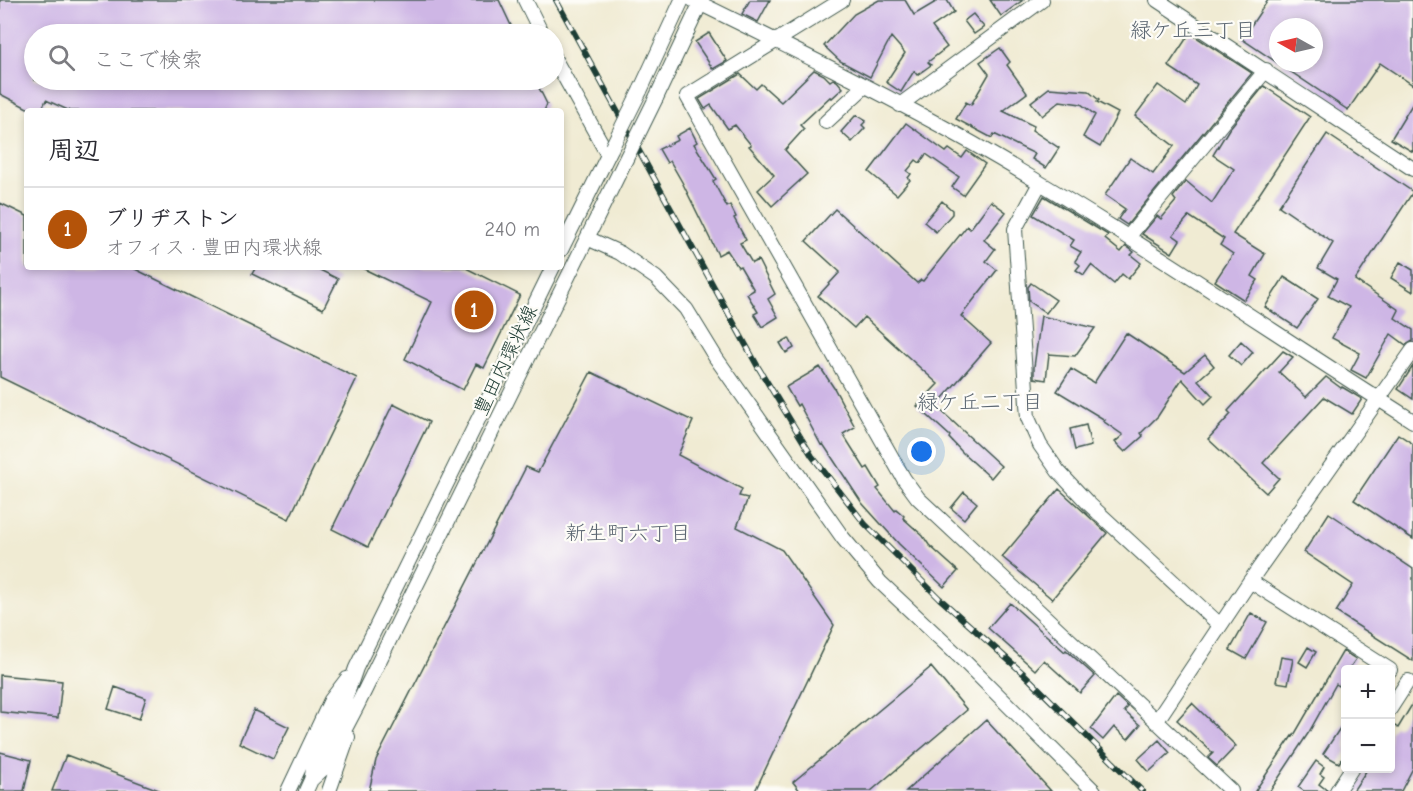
<!DOCTYPE html>
<html lang="ja">
<head>
<meta charset="utf-8">
<style>
  body { margin:0; font-family:"Comic Neue","Klee One",sans-serif; background:#f7f7f7; color:#2b2b33 }
  .controls { position:absolute; right:18px; bottom:18px; display:grid; overflow:hidden; border-radius:6px; box-shadow:0 3px 9px #0003 }
  .controls button { width:54px; height:54px; display:grid; place-items:center; padding:0; border:0; border-bottom:2px solid #e1e1e2; background:#fff; color:#2b2b33; font:30px sans-serif }
  .compass { position:absolute; left:1269px; top:18px; width:54px; height:54px; border-radius:50%; background:#fff; box-shadow:0 3px 9px #0003; rotate:278deg }
  .you { position:absolute; left:922px; top:452px; width:21px; height:21px; margin:-15px; border:4px solid #fff; border-radius:50%; background:#1a73e8; box-shadow:0 0 0 9px #1a73e833 }
  .badge { display:grid; place-items:center; width:39px; height:39px; border-radius:50%; background:#b45309; color:#fff; font-size:20px; font-weight:700 }
  .pin { position:absolute; translate:-50% -50%; border:3px solid #fff; box-shadow:0 2px 6px #0006 }
  .list { margin:0; padding:0; list-style:none }
  h2 { display:flex; justify-content:space-between; align-items:center; height:78px; margin:0; padding:0 24px; font-size:26px }
  h2 small { font-size:20px; font-weight:400; color:#7c7c81 }
  .list li { display:grid; grid-template-columns:39px 1fr auto; gap:18px; align-items:center; box-sizing:border-box; height:84px; padding:0 24px; border-top:2px solid #e1e1e2 }
  .list b { display:block; font-size:22px; white-space:nowrap }
  .list p { margin:0; font-size:20px; white-space:nowrap; color:#7c7c81 }
  .list em { font-size:20px; font-style:normal; color:#7c7c81 }
  .icon { flex:none; width:33px; height:33px; fill:none; stroke:currentColor; stroke-width:2; stroke-linecap:round; stroke-linejoin:round }
  .map { position:relative; flex:none; width:1413px; height:791px; overflow:hidden }
  .search { position:absolute; background:#fff; box-shadow:0 3px 9px #0003; left:24px; top:24px; width:540px; height:66px; display:flex; align-items:center; gap:15px; box-sizing:border-box; padding:0 21px; border-radius:33px; color:#7c7c81; font-size:22px }
  .panel { position:absolute; background:#fff; box-shadow:0 3px 9px #0003; left:24px; top:108px; width:540px; height:162px; border-radius:6px }
  .map>svg:first-child { display:block }
</style>
</head>
<body>
<div class="map">
<svg width="1413" height="791" viewBox="0 0 1413 791">
  <rect width="100%" height="100%" fill="#fdfcf7"/>
  <filter id="ink" filterUnits="userSpaceOnUse"><feTurbulence type="fractalNoise" baseFrequency=".0167" numOctaves="2"/><feDisplacementMap in="SourceGraphic" scale="12" xChannelSelector="R" yChannelSelector="G"/><feConvolveMatrix kernelMatrix="1 2 1 2 8 2 1 2 1" color-interpolation-filters="sRGB"/></filter>
  <filter id="wash" filterUnits="userSpaceOnUse"><feTurbulence type="fractalNoise" baseFrequency=".008" numOctaves="4" result="noise"/><feDisplacementMap in="SourceGraphic" scale="24" xChannelSelector="R" yChannelSelector="G"/><feGaussianBlur stdDeviation="1.35" result="paint"/><feColorMatrix in="noise" values="0 0 0 0 0 0 0 0 0 0 0 0 0 0 0 0 0 1.4 0 .05"/><feComposite in="paint" operator="in"/></filter>
  <g filter="url(#wash)">
    <rect width="100%" height="100%" fill="#f0ebd3"/>
    <g id="blocks">
      <path fill="#ceb6e5" fill-rule="evenodd" d="M0,0H499L515,34H34V80H535L547,104L544,111H70L46,100L41,111H33L0,94Z
        M750,0H770L758,22L742,14Z
        M879,0H905L914,15L939,0H947L954,12L932,27L947,47L928,62L931,65L917,75L914,71L901,92L886,82L905,53L891,37L870,77L840,61L824,46L854,14Z
        M990,0H1023L1001,16Z
        M1268,0H1413V85L1380,63L1348,110L1242,39ZM1278,27H1314V63H1278Z
        M973,14L984,27L974,34L964,21Z
        M709,33L727,61L713,69L695,42Z
        M1190,33L1252,73L1127,225L1118,219L1125,209L1105,195L1130,158L1153,174L1174,146L1135,116L1158,85L1186,105L1197,85L1168,66Z
        M1000,48L1010,62L1007,65L1027,93L1003,111L1034,126L1032,130L1059,148L1046,168L1032,159L1035,154L994,134L992,138L956,119L966,102L971,105L989,74L980,62Z
        M814,70L824,75L830,81L833,79L837,81L843,88L832,98L830,97L800,125L804,129L785,150L807,174L772,206L758,190L774,175L749,146L751,145L735,125L728,129L711,105L705,109L699,99L740,74L756,89L761,84L781,102Z
        M1264,86L1310,117L1233,234L1265,254L1252,276L1258,280L1244,300L1215,281L1233,254L1220,245L1224,239L1189,216L1173,235L1180,240L1172,253L1142,234L1157,216L1161,219L1176,201L1173,197L1186,181L1212,203L1234,169L1213,155L1229,129Z
        M1049,88L1088,91L1099,100L1097,102L1118,113L1100,147L1083,137L1095,115L1081,104L1060,101L1042,116L1031,102Z
        M1413,103V152L1391,139Z
        M856,115L866,121L862,125L865,128L852,142L841,132Z
        M906,123L946,152L949,149L962,158L967,151L985,164L963,195L952,187L959,177L926,154L920,163L916,160L907,171L911,174L908,178L910,180L897,195L869,172Z
        M690,128L697,142L694,144L716,179L713,181L727,207L730,205L736,217L734,218L746,240L740,243L752,263L758,260L775,294L768,299L778,317L762,327L754,314L758,312L747,294L754,290L740,266L738,267L727,250L718,255L682,182L670,161L667,163L659,149L678,140L676,136Z
        M1327,134L1413,192L1355,280L1399,310L1395,318L1413,330V341L1406,345L1391,334L1366,378L1351,370L1360,353L1332,338L1349,307L1328,296L1337,279L1318,268L1333,243L1279,206Z
        M1044,196L1108,235L1105,239L1121,252L1126,246L1134,252L1131,255L1141,263L1128,279L1122,274L1114,284L1091,265L1084,275L1076,270L1080,265L1075,261L1081,252L1070,246L1074,240L1033,215Z
        M942,201L952,210V214L936,232L924,222Z
        M991,201L1006,212L984,240L995,249L986,261L997,270L961,316L991,343L936,406L1001,466L991,478L963,453L949,438L950,436L917,406L938,384L864,317L854,328L818,296L840,272L806,241L835,209L917,283L921,280L923,281L967,226L970,229Z
        M0,203L27,216V267H131L357,378L289,519L0,377Z
        M1400,262L1413,270V292L1391,278Z
        M256,267H314L338,279L323,309L252,274Z
        M360,267H464L520,295L484,368L476,364L463,390L405,359L432,302Z
        M1284,277L1318,299L1297,328L1265,307Z
        M1031,283L1056,300L1046,313L1029,301L1028,287Z
        M1041,316L1095,328L1075,356L1049,354L1046,380L1034,378V367Z
        M1126,333L1185,372L1205,355L1214,366L1198,380L1213,396L1205,404L1182,379L1158,416L1141,433L1143,436L1125,452L1115,442L1123,435L1103,421L1105,420L1057,391L1071,369L1094,383Z
        M789,338L794,348L786,353L780,343Z
        M1241,341L1253,352L1241,366L1229,355Z
        M1283,351L1293,357L1279,372L1306,397L1326,377L1341,388L1342,387L1362,399L1352,414L1324,397L1263,463L1279,478L1266,493L1208,439L1231,414L1228,411Z
        M1413,366V399L1398,389Z
        M820,367L834,388L855,427L843,434L865,469L868,467L880,487L877,489L895,511L896,509L904,516L903,518L923,536L929,545L958,571L944,587L899,544L862,503L823,444L821,445L799,404L797,406L786,387Z
        M591,372L693,421L678,455L742,489L739,496L748,498L737,527L782,550L834,625L755,791H369L376,760L526,467L538,472Z
        M393,404L429,422L368,547L332,529Z
        M1086,425L1091,446L1075,450L1070,429Z
        M1398,434L1413,444V539L1354,500Z
        M1059,489L1107,533L1052,599L1002,557Z
        M964,492L977,503L964,519L951,508Z
        M1329,513L1413,569V661L1336,612L1353,585L1304,552Z
        M1010,603L1065,652L1066,650L1095,676L1080,693L1044,660L1035,670L988,628Z
        M1251,613L1267,622L1246,659L1230,650Z
        M1308,647L1316,652L1307,667L1299,662Z
        M1343,651L1356,659L1349,669H1346V675L1339,686L1336,684L1309,732L1270,791H1255L1292,736L1293,737Z
        M1281,657L1293,659L1288,684L1276,682Z
        M931,667L967,710L871,791H800L793,782Z
        M0,675L62,681L58,718L0,712Z
        M115,687L146,698L139,719L108,709Z
        M1116,696L1128,707L1124,711L1140,725L1128,739L1114,727L1103,740L1091,729Z
        M1192,703L1236,746L1217,766L1208,758L1213,753L1177,720Z
        M1413,703V768L1401,791H1353L1368,768H1390V733L1395,726L1398,728Z
        M254,710L289,727L273,759L239,743Z
        M1346,719V752L1339,763L1323,754Z
        M986,720L1051,791H906Z
        M1159,740L1170,753L1149,772L1138,759Z
        M0,752L31,760L24,791H0Z
        M66,755L159,790V791H52Z
        M1316,761L1324,767L1320,774L1324,777L1319,784L1328,791H1304L1298,787Z"/>
    </g>
  </g>
  <g filter="url(#ink)">
    <use href="#blocks" fill-opacity="0" stroke="#3e574c" stroke-width="1.5"/>
    <g fill="none" stroke-linecap="round" stroke-linejoin="round">
      <defs>
        <path id="minor" d="M525,0L542,34
          M693,0C787,46 881,92 972,143C1123,229 1266,328 1413,421
          M842,0L687,96L904,479L918,498L1231,791
          M1157,0L1413,169
          M554,58L608,155
          M640,91L682,0
          M656,98L702,0
          M900,105L1042,0
          M826,122L865,86
          M1040,183L1015,229L1028,418L1040,445L1058,471L1088,503L1220,625
          M1129,236L1266,70
          M587,238L620,253L656,278L686,309L716,358L843,538L880,582L965,662L1094,791
          M561,250L612,147
          M1250,581L1390,670
          M1390,709L1408,681
          M1156,722L1250,581L1413,350
          M311,780L325,767L358,704L624,163
          M288,791L331,700L347,679
          M306,791L311,780L315,761L343,705L356,668L553,267
          M329,791L348,737
          M1337,791L1352,768"/>
      </defs>
      <use href="#minor" stroke="#3e574c" stroke-width="16"/>
      <use href="#minor" stroke="#fff" stroke-width="14"/>
      <defs>
        <path id="rail" d="M556,0L758,367L812,456L865,524L939,598L1024,674L1142,791"/>
      </defs>
      <use href="#rail" stroke="#1f3d34" stroke-width="6"/>
      <use href="#rail" stroke="#fdfcf7" stroke-width="4" stroke-dasharray="11" stroke-linecap="butt"/>
      <defs>
        <path id="minor-bridge" d="M612,147L640,91
          M624,163L656,98"/>
      </defs>
      <use href="#minor-bridge" stroke="#3e574c" stroke-width="16" stroke-linecap="butt"/>
      <use href="#minor-bridge" stroke="#fff" stroke-width="14"/>
    </g>
  </g>
  <g text-anchor="middle" stroke-width="4.5" stroke-linejoin="round" paint-order="stroke">
    <g font-size="20" fill="#1f3d34" stroke="#fdfcf7">
      <text transform="translate(505 360) rotate(-64)" y="7">豊田内環状線</text>
    </g>
    <g font-size="21" fill="#5c6772" stroke="#fdfcf7">
      <text x="1193" y="37">緑ケ丘三丁目</text>
      <text x="980" y="409">緑ケ丘二丁目</text>
      <text x="628" y="540">新生町六丁目</text>
    </g>
  </g>
</svg>
<div class="controls">
<button>+</button>
<button>−</button>
</div>
<svg class="compass" viewBox="-18 -18 36 36"><path d="M0-13l5 13h-10z" fill="#e53935"/><path d="M0 13l5-13h-10z" fill="#7c7c81"/></svg>
<div class="you"></div>
<div class="pin badge" style="left:474px;top:310px">1</div>
<div class="search"><svg class="icon" aria-label="search" viewBox="0 0 24 24"><circle cx="10" cy="10" r="6"/><path d="M15 15l6 6"/></svg>ここで検索</div>
<section class="panel">
<h2>周辺<small></small></h2>
<ul class="list">
<li><span class="badge">1</span><div><b>ブリヂストン</b><p>オフィス · 豊田内環状線</p></div><em>240 m</em></li>
</ul>
</section>
</div>
</body>
</html>
